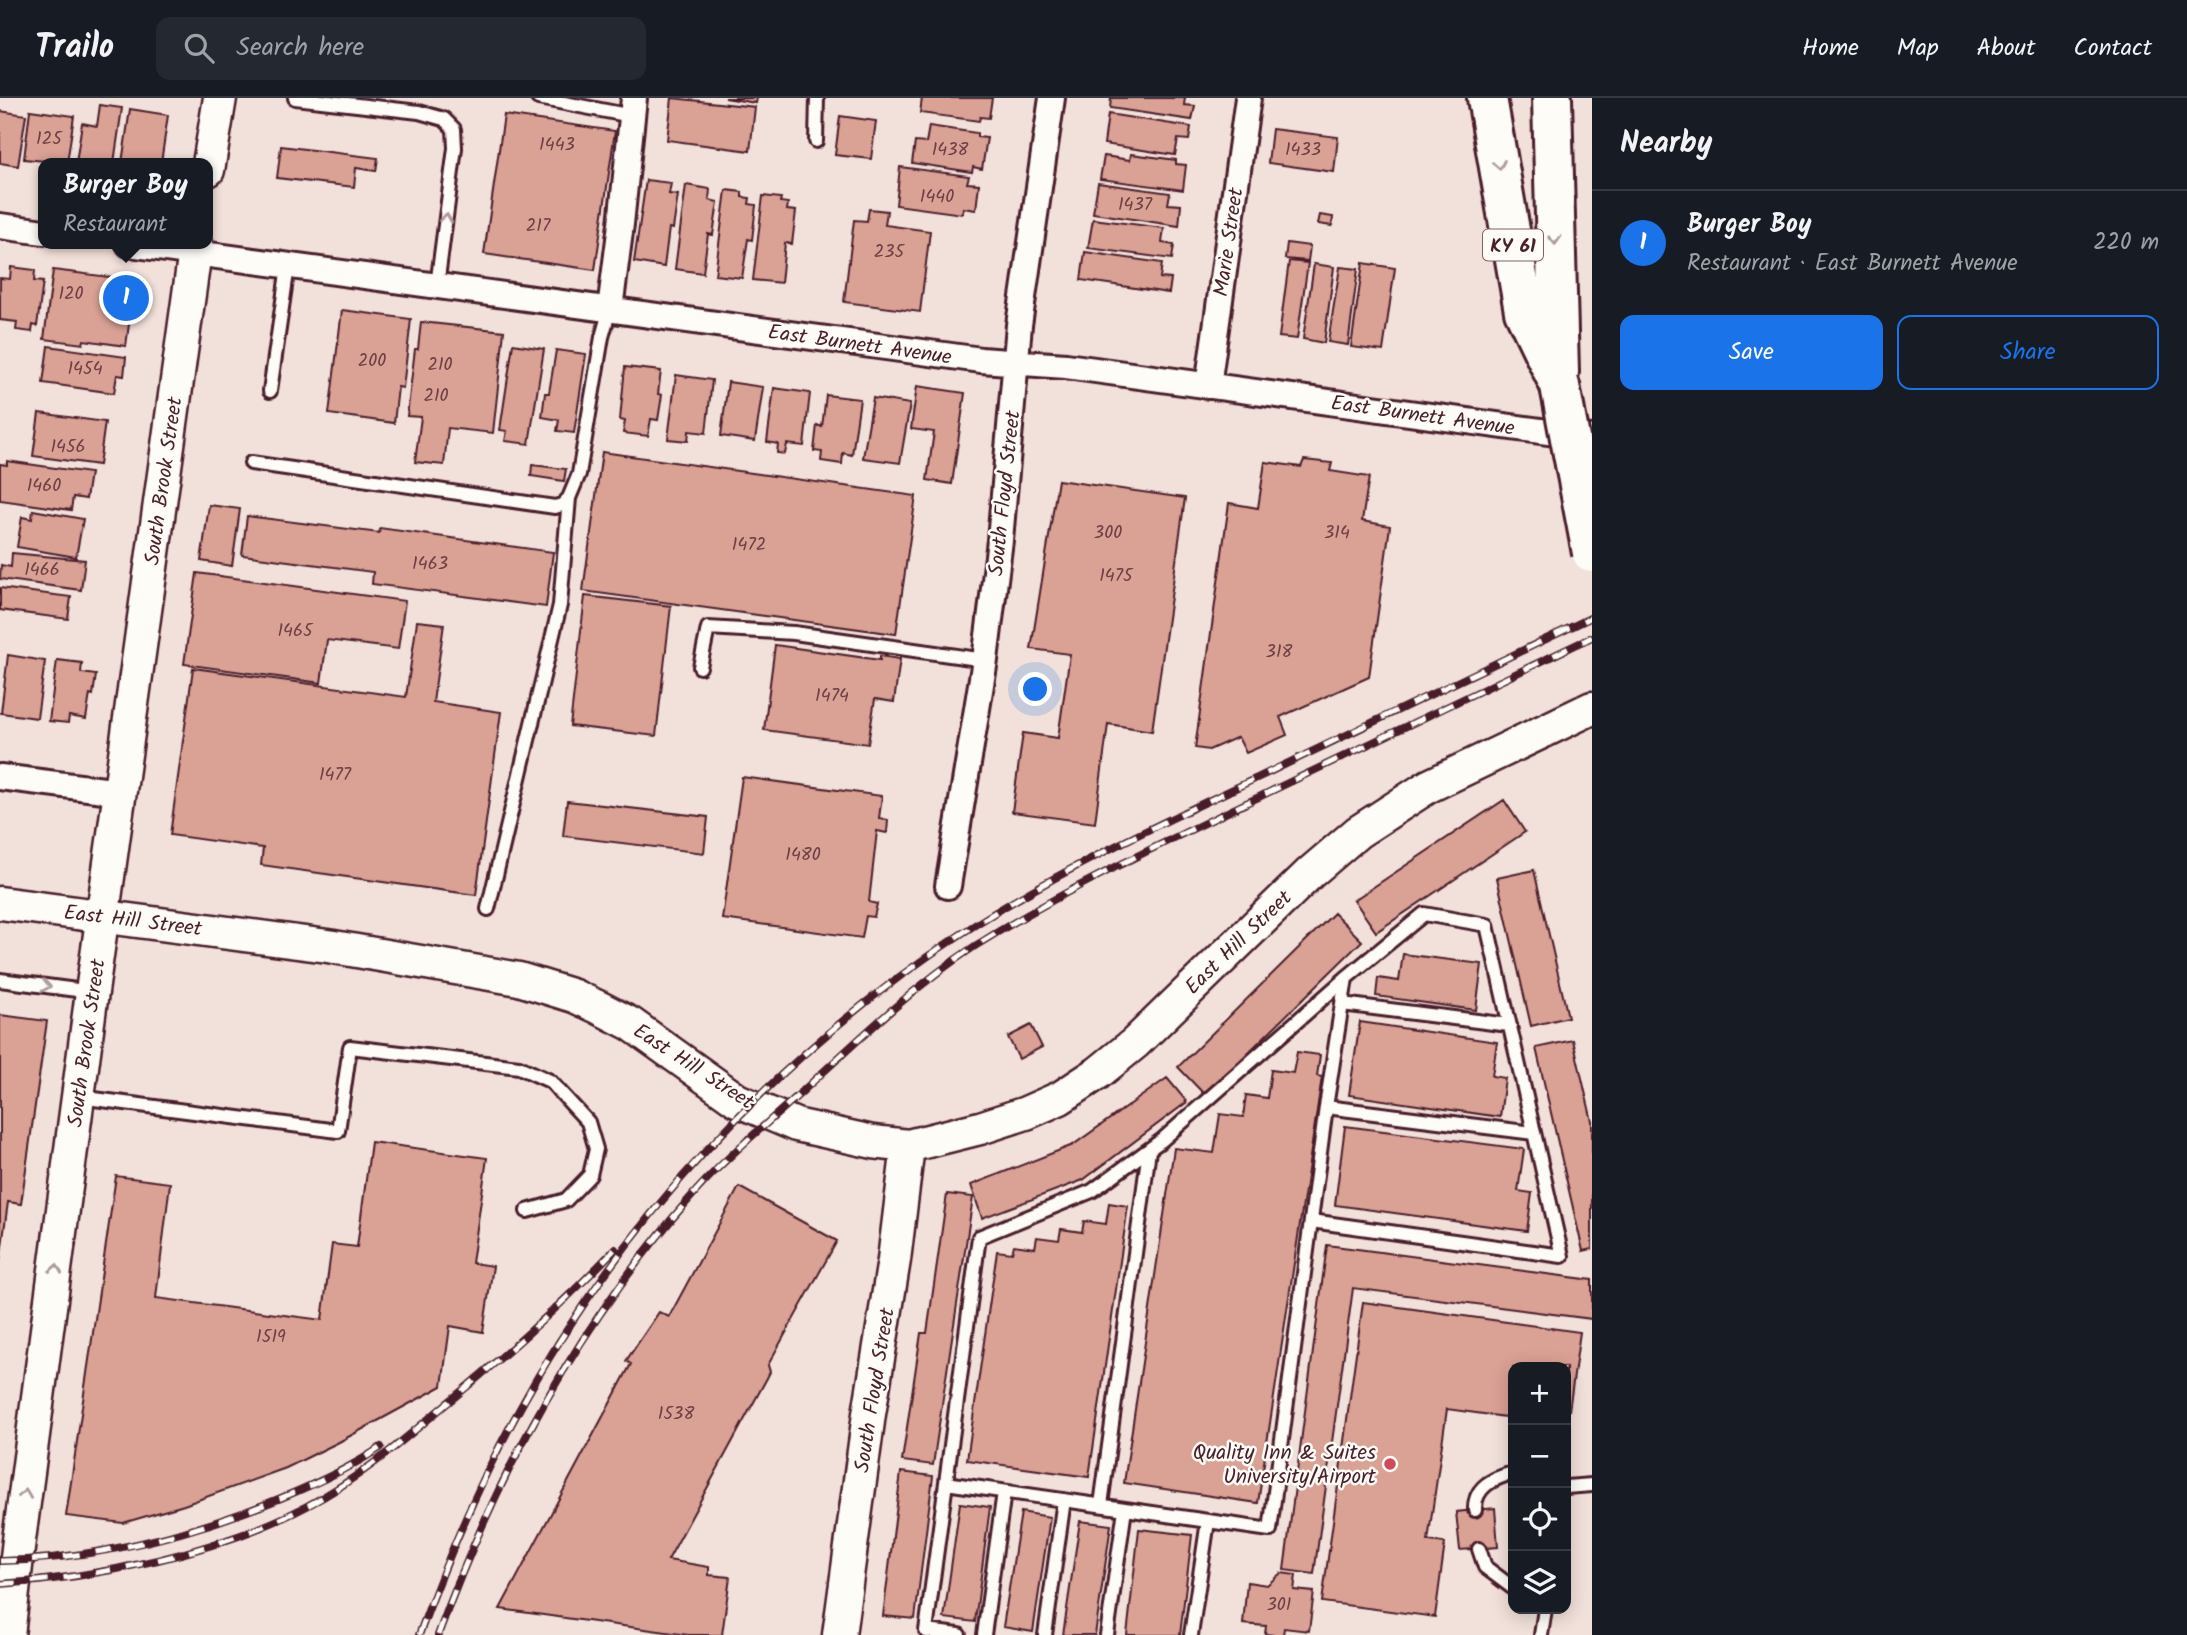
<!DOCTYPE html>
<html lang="en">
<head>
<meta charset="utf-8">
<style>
  body { margin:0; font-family:Kalam,sans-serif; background:#242831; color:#f1f3f6 }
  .controls { position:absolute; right:21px; bottom:21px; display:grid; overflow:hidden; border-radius:14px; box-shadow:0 4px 18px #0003 }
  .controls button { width:63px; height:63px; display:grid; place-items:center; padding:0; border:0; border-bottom:2px solid #363941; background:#171b24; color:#f1f3f6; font:35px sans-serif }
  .you { position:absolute; left:1036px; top:592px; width:24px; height:24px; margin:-18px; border:5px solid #fff; border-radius:50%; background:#1a73e8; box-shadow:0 0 0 10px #1a73e833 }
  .badge { display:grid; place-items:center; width:46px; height:46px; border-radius:50%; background:#1a73e8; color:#fff; font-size:23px; font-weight:700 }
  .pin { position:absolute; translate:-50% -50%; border:4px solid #fff; box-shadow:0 2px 7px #0006 }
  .popup { position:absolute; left:38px; top:60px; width:175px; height:91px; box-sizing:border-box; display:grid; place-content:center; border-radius:14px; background:#171b24; filter:drop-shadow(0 2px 5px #0005); font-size:23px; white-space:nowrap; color:#9ea1a6 }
  .popup b { font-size:26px; color:#f1f3f6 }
  .popup::after { content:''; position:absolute; left:50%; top:100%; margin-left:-14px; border:14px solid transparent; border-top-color:#171b24 }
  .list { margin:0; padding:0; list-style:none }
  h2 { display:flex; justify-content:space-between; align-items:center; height:91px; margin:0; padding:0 28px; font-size:30px }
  h2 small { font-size:23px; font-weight:400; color:#9ea1a6 }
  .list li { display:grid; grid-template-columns:46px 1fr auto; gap:21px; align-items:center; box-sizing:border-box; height:105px; padding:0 28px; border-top:2px solid #363941 }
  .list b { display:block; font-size:26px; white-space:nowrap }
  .list p { margin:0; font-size:23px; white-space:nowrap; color:#9ea1a6 }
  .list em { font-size:23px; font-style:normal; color:#9ea1a6 }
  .actions { display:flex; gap:14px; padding:21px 28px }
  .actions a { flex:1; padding:16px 0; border:2px solid #1a73e8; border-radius:14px; text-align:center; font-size:24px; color:#1a73e8 }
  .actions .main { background:#1a73e8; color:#fff }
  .icon { flex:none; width:38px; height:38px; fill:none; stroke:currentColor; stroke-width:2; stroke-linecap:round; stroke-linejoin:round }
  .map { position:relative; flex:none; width:1592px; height:1537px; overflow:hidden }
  header { display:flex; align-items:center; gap:42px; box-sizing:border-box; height:98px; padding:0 35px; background:#171b24; border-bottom:2px solid #363941 }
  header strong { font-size:33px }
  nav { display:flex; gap:38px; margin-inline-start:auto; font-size:24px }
  .search { width:490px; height:63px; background:#242831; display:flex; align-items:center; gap:18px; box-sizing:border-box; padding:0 24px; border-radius:14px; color:#9ea1a6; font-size:26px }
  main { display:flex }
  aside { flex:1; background:#171b24 }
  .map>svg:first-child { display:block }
</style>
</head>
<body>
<header>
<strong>Trailo</strong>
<div class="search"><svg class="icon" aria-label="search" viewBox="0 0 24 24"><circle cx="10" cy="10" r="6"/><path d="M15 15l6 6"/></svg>Search here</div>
<nav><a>Home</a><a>Map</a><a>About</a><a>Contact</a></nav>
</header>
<main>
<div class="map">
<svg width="1592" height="1537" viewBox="0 0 1592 1537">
  <rect width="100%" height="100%" fill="#f2e1da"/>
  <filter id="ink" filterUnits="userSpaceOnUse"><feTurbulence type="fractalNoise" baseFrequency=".0143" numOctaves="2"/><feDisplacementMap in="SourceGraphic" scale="14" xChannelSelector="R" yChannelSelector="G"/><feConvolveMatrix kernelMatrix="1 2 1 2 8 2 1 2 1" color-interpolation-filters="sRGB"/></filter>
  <g filter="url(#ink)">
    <path fill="#daa195" stroke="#4a1f2b" stroke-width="2" d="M672,0L755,9L750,53L667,42Z
      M725,0H757L756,5Z
      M922,0H992L989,20L980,19L979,23L920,15Z
      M1111,0H1185L1184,7L1195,8L1192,22L1110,10Z
      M100,7L122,10L114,65H76L82,25L97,28Z
      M130,11L168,17L161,65H122Z
      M30,12L74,18L67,65L24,61Z
      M0,13L26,17L18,68L0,65Z
      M1108,16L1191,29L1189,42L1178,41L1175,57L1104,46Z
      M504,17L615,33L595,172L484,156Z
      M840,18L876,23L871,61L835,57Z
      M929,28L977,35V39L987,40L982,71L973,69L972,74L912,65L915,44L926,45Z
      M1272,31L1338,39L1334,74L1268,65Z
      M281,48L378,60L376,73L356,70L354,89L277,80Z
      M1131,56L1176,62V66L1186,67L1183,92L1100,81L1104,58L1130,62Z
      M900,69L969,78L967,85L979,86L976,112L963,110L962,116L896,107Z
      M646,82L671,85L669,96L678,97L673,131L669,130L664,169L634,164Z
      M1098,85L1170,95L1168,106L1181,107L1179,128L1093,115Z
      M686,87L710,91L709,102L718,104L713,137L708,136L703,175L675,171Z
      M726,92L742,94V99L750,100L749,106L756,107L752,142L748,141L742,180L715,177Z
      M763,98L781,100L780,104L788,105L787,112L796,113L792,146L785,145L781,185L753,182Z
      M869,111L887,113L885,127L930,133L920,214L844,204L854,122L867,123Z
      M1320,117L1333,119L1332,128L1318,126Z
      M1093,121L1164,130L1162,145L1174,147L1172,161L1088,150Z
      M1287,145L1310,148L1308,163L1285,161Z
      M1085,154L1162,165L1160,180L1171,181L1169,195L1081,182Z
      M1289,163L1308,165L1297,241L1279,239Z
      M1363,165L1395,170L1383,253L1351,249Z
      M1314,166L1334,169L1324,245L1303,241Z
      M11,169L35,172L34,183L43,184L37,228L33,227L32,234L16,232L17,224L0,222V180L10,181Z
      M1340,169L1358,171L1348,247L1328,244Z
      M53,172L142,183L137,219H130L126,248L84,242L83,246L44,241Z
      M342,212L411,221L403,290L398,289L394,325L329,316Z
      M421,224L504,233L493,335L448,330L444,367L415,364L421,319L407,318L415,251H418Z
      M513,246L544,251L529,346L505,343L507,333L500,332Z
      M48,248L126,259L124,278L117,277L114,295L43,285Z
      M556,252L586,256L574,335L557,333L559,322L542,319L545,295H549Z
      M625,269L661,273L658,296L662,297L658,322L651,321L648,338L623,335L625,323L620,322Z
      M676,277L712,282L706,335L689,333L688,343L668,341Z
      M728,284L763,289L755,343L721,338Z
      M917,288L965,295L952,386L927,382L934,334L911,331Z
      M774,290L810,295L804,348L787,346L785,356L777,355L778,346L767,344Z
      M826,297L860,301L852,357L843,355L842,366L821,363L822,354L814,353L817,327L822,329Z
      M873,300L910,306L900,365L863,360Z
      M39,315L105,324L99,367L33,358Z
      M602,354L916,398L896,536L583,493Z
      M1304,362L1332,365L1330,373L1369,379L1362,423L1390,428L1369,579L1280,619L1287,637L1246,655L1238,639L1209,652L1195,650L1229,405L1258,410L1265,364L1301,369Z
      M7,363L90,375L86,401L73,399L71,412L0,402V366L7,367Z
      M532,367L566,371L564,383L531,378Z
      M1058,382L1185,400L1152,633L1108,626L1095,725L1012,714L1023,635L1058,640L1070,556L1031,551Z
      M209,407L240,411L232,468L201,463Z
      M33,412L83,421L76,459L17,449L22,419L32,421Z
      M247,418L379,435L380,430L553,454L546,509L372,486L373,474L242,457Z
      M12,455L85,462L81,492L0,481L1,467L11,469Z
      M197,475L405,503L398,551L327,542L321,585L184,566Z
      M0,490L71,499L68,521L0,512Z
      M585,498L671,508L656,638L570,628Z
      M417,523L444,526L433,604L501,614L476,797L261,767L263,750L170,737L193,570L406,599Z
      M775,547L880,562V558L900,561L894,604L875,601L868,646L764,632Z
      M8,557L45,563L37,620L1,615Z
      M57,562L82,565L81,575L96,577L93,597L90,596L86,621L69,618L68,625L49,623Z
      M742,679L882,698L879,720L888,722L887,735L877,733L869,804L877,806L874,819L866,818L862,840L722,821Z
      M1504,702L1525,734L1376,834L1354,802Z
      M567,703L708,719L704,755L563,738Z
      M1534,772L1568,919L1531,928L1497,780Z
      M1334,815L1362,843L1205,997L1178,969Z
      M1403,856L1482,866L1476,912L1376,898L1378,880L1399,883Z
      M0,917L47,923L21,1106L8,1104L0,1163Z
      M1360,924L1497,944L1492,978L1505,980L1500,1019L1349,997Z
      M1031,927L1042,949L1019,961L1008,939Z
      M1573,942L1592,1023V1151L1583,1153L1536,950Z
      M1297,954L1320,957L1317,978L1322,979L1258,1405L1124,1385L1174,1050L1214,1055L1220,1016L1243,1019L1246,997L1267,1000L1271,972L1293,975Z
      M1167,980L1187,1004L1083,1082L982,1120L971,1087L1073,1047Z
      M1345,1028L1524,1051L1518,1093L1532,1095L1527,1133L1335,1107Z
      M371,1044L487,1060L472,1165L493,1168L483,1234L450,1228L442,1288L339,1344L286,1370L184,1407L123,1425L66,1418L116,1078L170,1085L156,1200L322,1222L332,1146L357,1149Z
      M739,1089L837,1143L768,1267L770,1274L767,1280L668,1462L709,1469V1477L730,1479L722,1537H688L500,1511L631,1266L626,1263L659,1214L669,1219Z
      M947,1096L973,1099L933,1367L902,1363L921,1235H927Z
      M1109,1105L1128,1108L1089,1379L967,1362L997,1153L1012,1155L1014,1147L1035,1150L1037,1139L1059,1142L1061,1131L1082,1134L1084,1123L1106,1126Z
      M1327,1147L1592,1182V1221L1353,1190L1314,1476L1284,1472Z
      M1363,1204L1580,1234L1569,1313L1566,1312V1269H1513V1320L1447,1311L1428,1443L1445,1445L1435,1519L1322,1504Z
      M901,1374L933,1378L915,1521L883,1518Z
      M960,1405L990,1409L975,1524L944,1520Z
      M1495,1410L1498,1449L1460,1452L1456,1414Z
      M1021,1414L1050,1419L1033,1534L1003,1529Z
      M1080,1423L1111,1427L1095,1537H1063Z
      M1139,1431L1192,1437L1180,1537H1127Z
      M1281,1475L1296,1477L1294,1492L1314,1494L1309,1533L1284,1530L1283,1537H1273L1265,1536L1266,1528L1243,1526L1247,1484L1267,1487Z"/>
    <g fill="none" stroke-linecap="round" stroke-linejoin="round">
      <defs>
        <path id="service" d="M295,0L419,14L444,21L454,31L455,50L437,188
          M538,0L632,18
          M816,43L817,0
          M270,293L288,168
          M251,365L555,409L562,407L569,400L579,376L602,239L610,211
          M700,569L708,530L794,535L985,562
          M488,811L560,507L569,400
          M0,882L92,894
          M1342,906L1509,927
          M79,999L338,1033L350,949L519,969L550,983L588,1024L596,1051L590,1077L566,1102L527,1113
          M1326,1009L1534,1035
          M1311,1123L1562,1158L1487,827L1424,816L1346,880
          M946,1385L1208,1423
          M1566,1389L1592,1387
          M1101,1407L1149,1052
          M1475,1412C1474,1389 1493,1380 1513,1375
          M1479,1451L1485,1469L1513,1490
          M959,1537L926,1533L979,1139L1092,1093L1162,1042L1346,880L1326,1009L1270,1432L1208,1423L1191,1537
          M984,1537L1004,1394
          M1045,1537L1064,1402
          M1107,1537L1125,1411
          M1541,1537L1545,1511"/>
        <path id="minor" d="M0,128L44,134
          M129,146L981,262L1066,268L1592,340
          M610,211L621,126L634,0
          M1208,288L1248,0
          M0,679L120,694
          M948,788L985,562L1000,442L1019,227L1052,0"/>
        <path id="tertiary" d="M208,72L220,0
          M0,805L328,848L519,881L574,898L598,909L631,926L737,1002L796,1027L873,1044L908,1048L980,1030L1026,1015L1060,1000L1098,975L1135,945L1310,775L1358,734L1429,688L1592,610
          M8,1537L19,1442L92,894L196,146
          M839,1537L869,1316L894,1162L908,1048"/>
        <path id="motorway" d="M1487,0L1524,213L1560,288
          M1552,0L1559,274"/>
      </defs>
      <use href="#service" stroke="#4a1f2b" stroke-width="18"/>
      <use href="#minor" stroke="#4a1f2b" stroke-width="30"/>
      <use href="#tertiary" stroke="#4a1f2b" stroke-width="37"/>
      <use href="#motorway" stroke="#4a1f2b" stroke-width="44"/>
      <use href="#service" stroke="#fdfcf7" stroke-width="12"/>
      <use href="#minor" stroke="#fdfcf7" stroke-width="24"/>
      <use href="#tertiary" stroke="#fdfcf7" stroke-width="32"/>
      <use href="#motorway" stroke="#fdfcf7" stroke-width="38"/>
      <defs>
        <path id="rail" d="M0,1463C97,1461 191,1437 281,1400C315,1386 351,1370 381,1349
          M0,1486C98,1480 220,1454 307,1408C355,1383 398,1347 439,1312C501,1261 560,1209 615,1151
          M419,1537C446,1464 476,1391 513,1323C618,1127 778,955 964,834C1056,774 1157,727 1257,680C1368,626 1480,573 1592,519
          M438,1537C496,1378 578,1227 690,1100C724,1060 767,1026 805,991C860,940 913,889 975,848C1067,790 1165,744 1263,697C1373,644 1482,592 1592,539"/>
      </defs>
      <use href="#rail" stroke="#4a1f2b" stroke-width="8"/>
      <use href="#rail" stroke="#fdfcf7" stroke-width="5" stroke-dasharray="16" stroke-linecap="butt"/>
      <defs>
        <path id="motorway-bridge" d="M1560,288L1592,455"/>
      </defs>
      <use href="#motorway-bridge" stroke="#4a1f2b" stroke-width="44" stroke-linecap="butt"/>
      <use href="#motorway-bridge" stroke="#fdfcf7" stroke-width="38"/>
    </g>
    <defs><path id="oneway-chevron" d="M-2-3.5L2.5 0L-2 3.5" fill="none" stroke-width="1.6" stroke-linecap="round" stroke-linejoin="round" transform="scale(1.75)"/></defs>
    <g stroke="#ac999b">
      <use href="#oneway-chevron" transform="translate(1499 67) rotate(80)"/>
      <use href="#oneway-chevron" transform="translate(446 120) rotate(-82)"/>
      <use href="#oneway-chevron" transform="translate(1555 142) rotate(88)"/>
      <use href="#oneway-chevron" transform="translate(46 888) rotate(8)"/>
      <use href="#oneway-chevron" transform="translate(56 1171) rotate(-82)"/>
      <use href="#oneway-chevron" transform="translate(25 1396) rotate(-82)"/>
    </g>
  </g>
  <circle fill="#d1495b" stroke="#fdfcf7" stroke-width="2.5" cx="1390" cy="1366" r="7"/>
  <g text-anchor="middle" stroke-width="5" stroke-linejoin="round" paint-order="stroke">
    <g font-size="18" fill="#6e4046">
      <text x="49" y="46">125</text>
      <text x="557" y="52">1443</text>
      <text x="950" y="57">1438</text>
      <text x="1303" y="57">1433</text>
      <text x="937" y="104">1440</text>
      <text x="1135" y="112">1437</text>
      <text x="538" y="133">217</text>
      <text x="889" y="159">235</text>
      <text x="71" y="201">120</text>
      <text x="372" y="268">200</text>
      <text x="440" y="272">210</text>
      <text x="85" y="276">1454</text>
      <text x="436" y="303">210</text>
      <text x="68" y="354">1456</text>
      <text x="44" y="393">1460</text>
      <text x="1108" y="440">300</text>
      <text x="1337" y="440">314</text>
      <text x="749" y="452">1472</text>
      <text x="430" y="471">1463</text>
      <text x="42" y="477">1466</text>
      <text x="1116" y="483">1475</text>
      <text x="295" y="538">1465</text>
      <text x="1279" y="559">318</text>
      <text x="832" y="603">1474</text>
      <text x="335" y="682">1477</text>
      <text x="803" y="762">1480</text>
      <text x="271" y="1244">1519</text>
      <text x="676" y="1321">1538</text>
      <text x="1279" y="1512">301</text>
    </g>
    <rect fill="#fdfcf7" stroke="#806168" stroke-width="2" x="1483" y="131.5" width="60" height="31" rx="5"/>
    <g font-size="19" font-weight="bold" fill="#4a1f2b">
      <text x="1513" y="154">KY 61</text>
    </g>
    <g font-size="21" fill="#4a1f2b" stroke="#fdfcf7">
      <text transform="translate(1228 144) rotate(-82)" y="7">Marie Street</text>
      <text transform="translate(860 246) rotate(8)" y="7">East Burnett Avenue</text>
      <text transform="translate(1423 317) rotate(8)" y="7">East Burnett Avenue</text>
      <text transform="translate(163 383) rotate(-82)" y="7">South Brook Street</text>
      <text transform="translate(1004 395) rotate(-84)" y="7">South Floyd Street</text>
      <text transform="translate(133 822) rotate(7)" y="7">East Hill Street</text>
      <text transform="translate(1238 844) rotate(-44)" y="7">East Hill Street</text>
      <text transform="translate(86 945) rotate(-82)" y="7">South Brook Street</text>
      <text transform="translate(694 968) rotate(33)" y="7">East Hill Street</text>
      <text transform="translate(874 1292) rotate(-81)" y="7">South Floyd Street</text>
    </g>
    <g font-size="21" fill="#4a1f2b" stroke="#fdfcf7" text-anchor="end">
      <text x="1376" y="1361">Quality Inn &amp; Suites<tspan x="1376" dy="24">University/Airport</tspan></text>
    </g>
  </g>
</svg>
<div class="controls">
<button>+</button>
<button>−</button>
<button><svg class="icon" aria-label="locate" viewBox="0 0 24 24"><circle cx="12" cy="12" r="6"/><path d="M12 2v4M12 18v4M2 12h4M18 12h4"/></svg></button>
<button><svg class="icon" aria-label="layers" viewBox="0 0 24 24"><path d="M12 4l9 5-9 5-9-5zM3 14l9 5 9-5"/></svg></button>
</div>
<div class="you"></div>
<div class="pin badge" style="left:126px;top:200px">1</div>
<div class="popup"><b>Burger Boy</b>Restaurant</div>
</div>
<aside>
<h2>Nearby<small></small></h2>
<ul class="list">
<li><span class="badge">1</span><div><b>Burger Boy</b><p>Restaurant · East Burnett Avenue</p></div><em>220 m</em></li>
</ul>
<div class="actions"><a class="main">Save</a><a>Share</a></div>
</aside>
</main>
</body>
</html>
